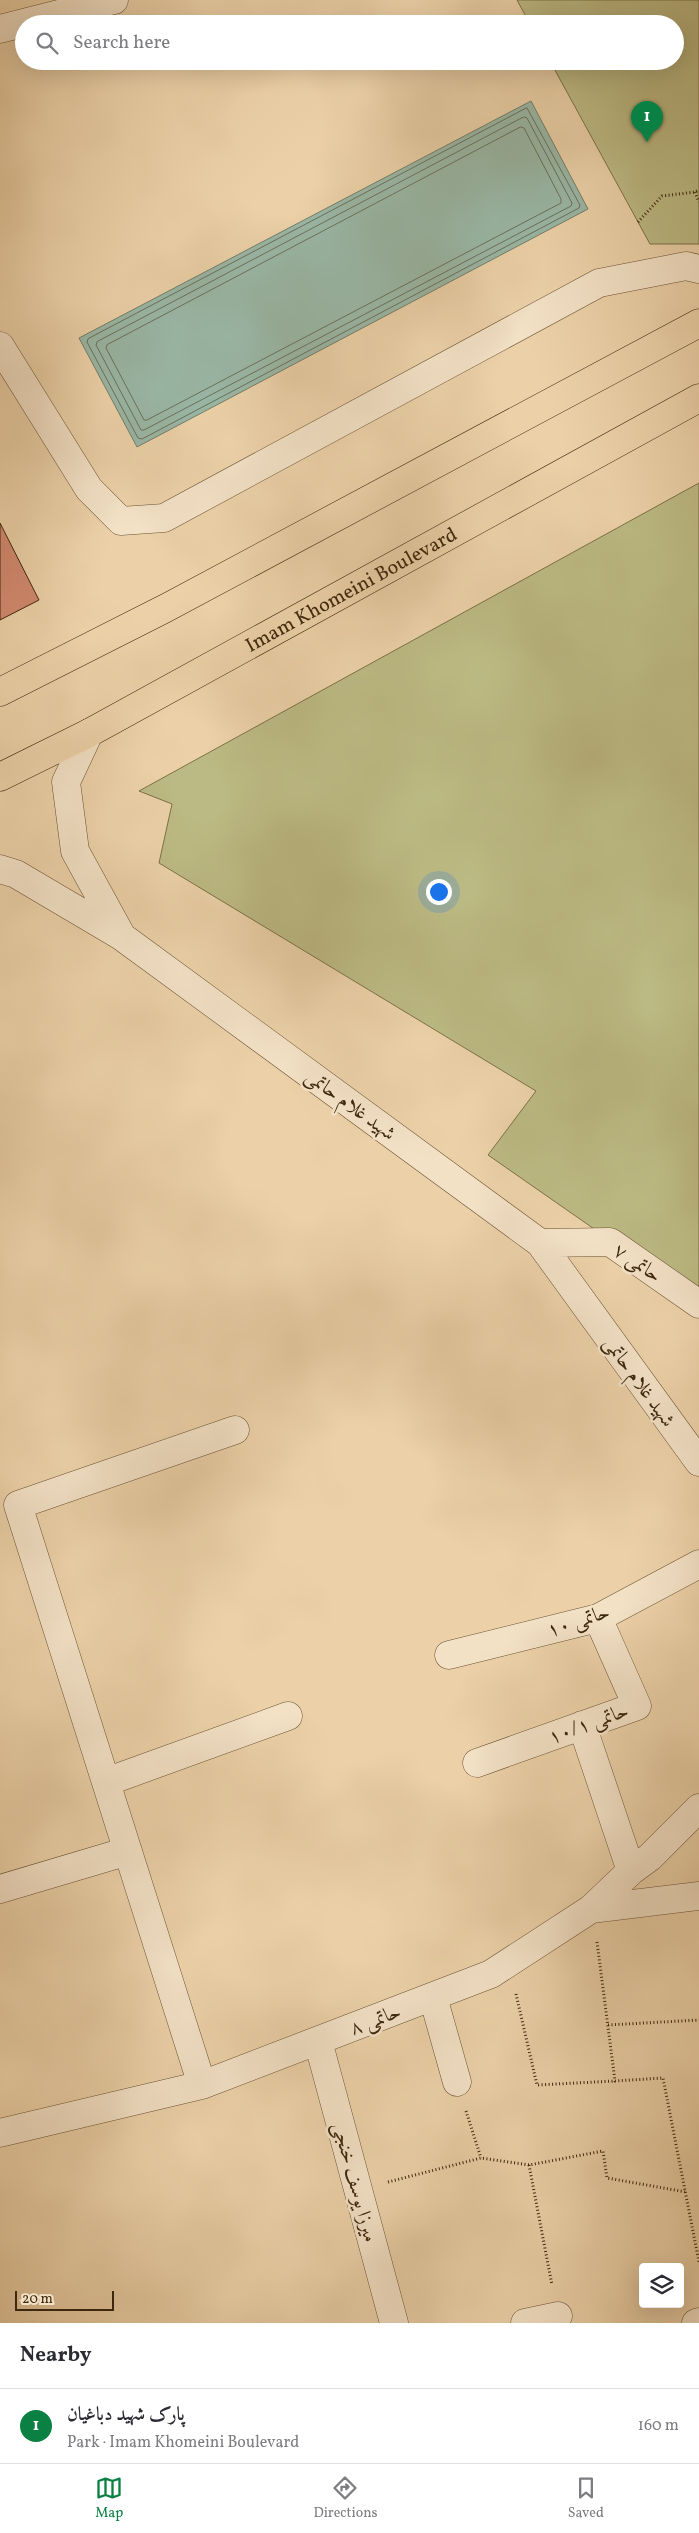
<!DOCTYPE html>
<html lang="en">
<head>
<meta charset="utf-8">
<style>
  body { margin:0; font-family:Vollkorn,Amiri,serif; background:#f7f7f7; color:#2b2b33 }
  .controls { position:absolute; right:15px; bottom:15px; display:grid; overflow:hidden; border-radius:5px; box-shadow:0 5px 20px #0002 }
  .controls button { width:45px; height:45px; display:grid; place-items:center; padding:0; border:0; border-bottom:1px solid #e1e1e2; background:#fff; color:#2b2b33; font:25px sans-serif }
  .scale { position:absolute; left:15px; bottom:12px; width:99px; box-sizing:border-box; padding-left:5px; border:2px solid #3e280d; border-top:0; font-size:14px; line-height:18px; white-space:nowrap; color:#3e280d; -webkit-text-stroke:4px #f3e1c6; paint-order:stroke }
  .you { position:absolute; left:438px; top:891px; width:18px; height:18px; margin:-12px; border:4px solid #fff; border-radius:50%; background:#1a73e8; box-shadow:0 0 0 8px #1a73e833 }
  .badge { display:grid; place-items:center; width:32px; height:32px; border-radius:50%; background:#0b8043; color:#fff; font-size:16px; font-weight:700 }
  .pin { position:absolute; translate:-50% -41px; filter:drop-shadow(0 1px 2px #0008) }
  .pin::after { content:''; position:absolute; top:26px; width:18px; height:15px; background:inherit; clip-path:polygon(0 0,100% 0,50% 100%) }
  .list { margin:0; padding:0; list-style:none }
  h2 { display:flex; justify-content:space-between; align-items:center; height:65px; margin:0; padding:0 20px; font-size:21px }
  h2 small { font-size:16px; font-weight:400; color:#7c7c81 }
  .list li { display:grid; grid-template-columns:32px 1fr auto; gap:15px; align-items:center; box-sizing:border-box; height:75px; padding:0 20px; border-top:1px solid #e1e1e2 }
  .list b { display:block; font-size:19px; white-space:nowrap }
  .list p { margin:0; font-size:16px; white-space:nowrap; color:#7c7c81 }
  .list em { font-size:16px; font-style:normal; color:#7c7c81 }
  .icon { flex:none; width:28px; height:28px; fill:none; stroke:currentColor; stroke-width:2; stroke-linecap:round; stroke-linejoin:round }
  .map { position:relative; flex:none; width:699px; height:2323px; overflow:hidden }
  .search { position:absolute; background:#fff; box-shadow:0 5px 20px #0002; left:15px; right:15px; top:15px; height:55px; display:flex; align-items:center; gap:12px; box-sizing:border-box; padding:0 18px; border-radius:28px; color:#7c7c81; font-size:19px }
  .sheet { height:140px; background:#fff }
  nav { display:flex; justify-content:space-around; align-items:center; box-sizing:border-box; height:70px; border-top:1px solid #e1e1e2; background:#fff; font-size:14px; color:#7c7c81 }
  nav a { display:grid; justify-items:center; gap:2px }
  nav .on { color:#0b8043 }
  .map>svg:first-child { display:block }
</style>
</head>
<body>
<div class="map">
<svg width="699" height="2323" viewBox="0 0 699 2323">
  <rect width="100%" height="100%" fill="#ecd1a8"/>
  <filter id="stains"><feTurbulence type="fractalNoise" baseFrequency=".004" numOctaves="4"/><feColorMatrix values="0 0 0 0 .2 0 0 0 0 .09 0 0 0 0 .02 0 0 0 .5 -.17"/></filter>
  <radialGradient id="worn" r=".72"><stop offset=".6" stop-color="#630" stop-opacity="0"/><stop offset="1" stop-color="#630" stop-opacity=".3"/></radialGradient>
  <path fill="#bcba84" stroke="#7d7148" d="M517,0H699V244H650L550,61H675V24H530Z
    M699,483V1302L488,1155L536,1091L159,863L172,804L139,791Z"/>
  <path fill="#99b7a6" stroke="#757e69" d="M531,101L588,209L137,447L79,338Z"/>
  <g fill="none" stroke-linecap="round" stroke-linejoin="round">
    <path stroke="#6c705a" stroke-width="1" d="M527,108L580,205L579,208L142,439L138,438L87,342L88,339Z
      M524,117L527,118L572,203L571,206L144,430H141L96,345L97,342Z
      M521,127L524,128L561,199V203L147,420H144L106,348L107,345Z"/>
  </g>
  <path fill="#d28a70" stroke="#3e280d" d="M0,523L39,600L0,620Z"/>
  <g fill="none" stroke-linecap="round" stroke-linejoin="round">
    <defs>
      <path id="minor" d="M0,29L114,0
        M0,346L89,489L121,521L164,518L599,283L686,266L699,269
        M89,733L66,782L75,851L121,935
        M0,869L16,874L121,936L540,1243L699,1462
        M540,1243L610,1242L699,1304
        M449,1655L598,1618L699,1564
        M582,1725L631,1871
        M477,1763L637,1706L598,1618
        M106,1782L288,1716
        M0,1889L128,1851
        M591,1909L699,1896
        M433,1997L457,2082
        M318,2041L394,2323
        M202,2085L18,1505L235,1430
        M0,2133L202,2085L491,1974L591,1909L631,1871L650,1857L699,1808
        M525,2323L558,2316
        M696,2323L699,2322"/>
      <g id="major">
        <path d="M0,692L166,608L699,323"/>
        <path id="s1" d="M0,777L89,733L699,398"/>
      </g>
    </defs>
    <use href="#minor" stroke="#6a5234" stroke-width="29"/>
    <use href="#major" stroke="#3e280d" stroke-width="29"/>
    <path stroke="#3e280d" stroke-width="3" stroke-dasharray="1 2.5" stroke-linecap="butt" d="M695,192L699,202
      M638,222L662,196L695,192L699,190
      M597,1942L615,2081L663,2078L699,2262
      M516,1994L537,2085L615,2081
      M608,2025L699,2020
      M466,2111L481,2158
      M529,2165L552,2285
      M388,2182L481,2158L529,2165L603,2151L607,2178L686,2192"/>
    <use href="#minor" stroke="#f3e1c6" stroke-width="28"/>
    <use href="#major" stroke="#ecd1a8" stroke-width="28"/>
  </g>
  <g text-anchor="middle" stroke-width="5" stroke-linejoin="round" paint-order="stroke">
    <g font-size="20" fill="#3e280d" stroke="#f3e1c6">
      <text dy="7" stroke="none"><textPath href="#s1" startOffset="398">Imam Khomeini Boulevard</textPath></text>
      <text transform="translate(351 1104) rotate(36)" y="7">شهید غلام حاتمی</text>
      <text transform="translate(638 1262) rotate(34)" y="7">حاتمی ۷</text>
      <text transform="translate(640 1381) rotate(54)" y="7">شهید غلام حاتمی</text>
      <text transform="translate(578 1620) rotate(-18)" y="7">حاتمی ۱۰</text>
      <text transform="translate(588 1723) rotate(-20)" y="7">حاتمی ۱۰/۱</text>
      <text transform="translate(375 2019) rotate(-21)" y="7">حاتمی ۸</text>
      <text transform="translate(356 2182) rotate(75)" y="7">میرزا یوسف خنجی</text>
    </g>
  </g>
  <rect width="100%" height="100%" filter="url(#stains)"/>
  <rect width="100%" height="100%" fill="url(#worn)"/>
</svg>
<div class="controls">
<button><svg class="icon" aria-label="layers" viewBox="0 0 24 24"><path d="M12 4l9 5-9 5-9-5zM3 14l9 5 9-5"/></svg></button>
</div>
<div class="scale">20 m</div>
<div class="you"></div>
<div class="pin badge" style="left:647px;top:142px">1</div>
<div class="search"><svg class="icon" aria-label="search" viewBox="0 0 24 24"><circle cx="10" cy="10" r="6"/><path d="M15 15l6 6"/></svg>Search here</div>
</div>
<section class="sheet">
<h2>Nearby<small></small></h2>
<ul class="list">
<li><span class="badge">1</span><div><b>پارک شهید دباغیان</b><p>Park · Imam Khomeini Boulevard</p></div><em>160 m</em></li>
</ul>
</section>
<nav>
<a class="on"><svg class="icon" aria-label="map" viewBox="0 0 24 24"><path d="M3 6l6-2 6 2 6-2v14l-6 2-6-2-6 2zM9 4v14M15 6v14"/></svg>Map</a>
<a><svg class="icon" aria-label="directions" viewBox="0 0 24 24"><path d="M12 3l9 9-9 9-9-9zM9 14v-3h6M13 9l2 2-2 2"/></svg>Directions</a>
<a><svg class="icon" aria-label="saved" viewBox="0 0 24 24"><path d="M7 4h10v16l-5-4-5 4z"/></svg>Saved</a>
</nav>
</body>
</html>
